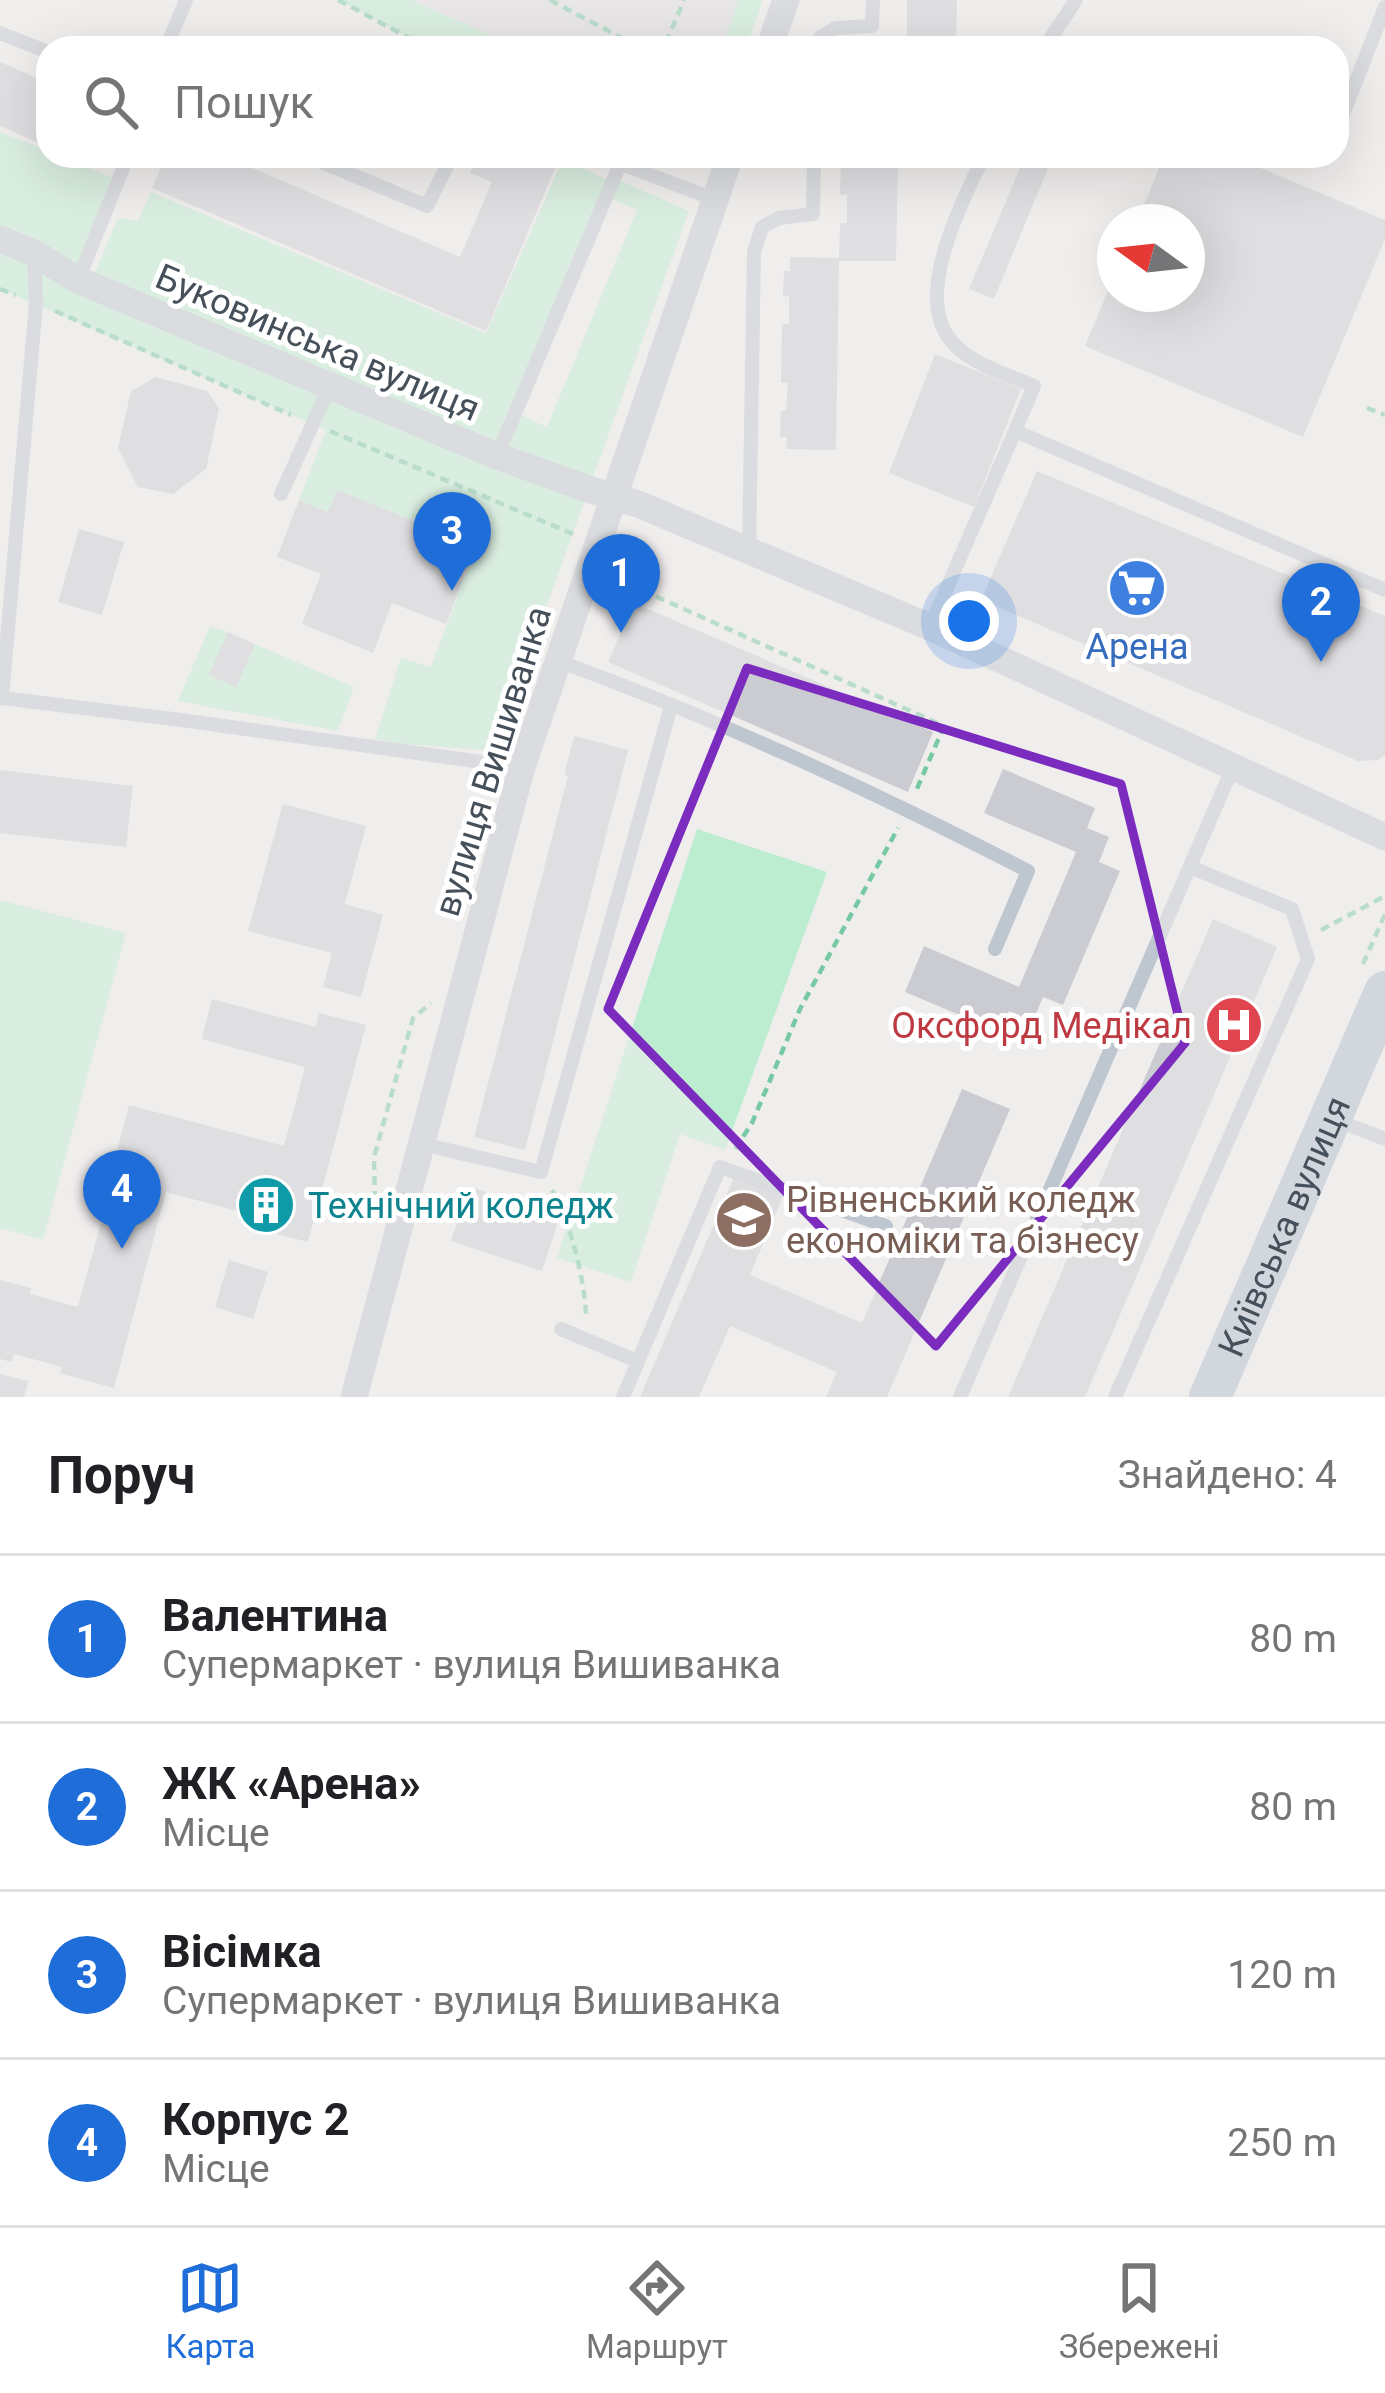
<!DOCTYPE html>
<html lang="uk">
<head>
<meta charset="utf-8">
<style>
  body { margin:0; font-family:Roboto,sans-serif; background:#f6f6f6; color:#202124 }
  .compass { position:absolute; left:1097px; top:204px; width:108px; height:108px; border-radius:50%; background:#fff; box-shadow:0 12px 48px #0002; rotate:285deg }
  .you { position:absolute; left:969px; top:621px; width:42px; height:42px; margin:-30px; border:9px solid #fff; border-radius:50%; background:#1a73e8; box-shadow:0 0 0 18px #1a73e833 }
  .badge { display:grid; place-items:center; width:78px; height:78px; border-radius:50%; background:#1f6dd8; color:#fff; font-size:39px; font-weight:700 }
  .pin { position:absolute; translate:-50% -99px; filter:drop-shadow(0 3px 6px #0008) }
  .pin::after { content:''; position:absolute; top:63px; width:42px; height:36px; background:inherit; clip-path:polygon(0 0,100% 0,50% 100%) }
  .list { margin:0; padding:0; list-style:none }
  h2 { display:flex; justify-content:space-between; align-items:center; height:156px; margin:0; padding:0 48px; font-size:51px }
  h2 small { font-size:39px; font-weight:400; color:#757577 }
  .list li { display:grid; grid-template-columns:78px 1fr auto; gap:36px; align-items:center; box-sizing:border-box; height:168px; padding:0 48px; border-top:3px solid #e0e0e0 }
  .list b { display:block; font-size:45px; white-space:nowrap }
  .list p { margin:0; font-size:39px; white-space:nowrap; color:#757577 }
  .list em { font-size:39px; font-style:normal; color:#757577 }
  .icon { flex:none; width:66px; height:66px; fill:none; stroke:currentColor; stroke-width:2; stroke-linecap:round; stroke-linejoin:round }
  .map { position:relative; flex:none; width:1385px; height:1397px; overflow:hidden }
  .search { position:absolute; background:#fff; box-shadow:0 12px 48px #0002; left:36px; right:36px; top:36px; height:132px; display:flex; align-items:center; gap:30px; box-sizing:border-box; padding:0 42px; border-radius:36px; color:#757577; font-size:45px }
  .sheet { height:828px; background:#fff }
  nav { display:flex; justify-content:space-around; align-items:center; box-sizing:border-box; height:168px; border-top:3px solid #e0e0e0; background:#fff; font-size:33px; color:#757577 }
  nav a { display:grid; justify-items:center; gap:6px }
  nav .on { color:#1f6dd8 }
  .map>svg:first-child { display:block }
</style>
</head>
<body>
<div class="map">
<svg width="1385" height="1397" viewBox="0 0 1385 1397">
  <rect width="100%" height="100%" fill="#f0eded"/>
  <path fill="#e1dedf" d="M412,0H738L722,48H519Z"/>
  <path fill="#bcedd0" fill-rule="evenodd" d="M338,0H412L519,48H428Z
    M738,0H763L746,48H722Z
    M0,132L48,151V156H59L118,180L78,279L90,284L118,218L138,221L151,192L486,333L563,159L612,182L614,178L689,211L541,622L500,751L403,744L375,739L401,658L431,667L468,568L443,558L452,536L337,490L328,512L299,500L326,430L0,289ZM607,197L637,210L547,427L516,413Z
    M210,626L228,632L210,675L236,686L255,644L354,687L338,731L178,701Z
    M697,829L827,872L725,1150L680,1134L631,1282L557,1258Z
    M0,900L126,933L43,1240L0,1228Z"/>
  <path fill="#caccd2" d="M907,0H957L956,48H899V40H907Z
    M0,62L48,83V147L0,126Z
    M166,156H224L460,257L492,182L470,173L477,156H553L559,159L486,331L152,188Z
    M841,156H898L896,261H839L840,223H847V194L840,195Z
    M1025,156H1053L994,299L969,289Z
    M1164,156H1232L1385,220V239L1303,437L1085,346L1115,274V294H1187V222H1137Z
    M790,257L839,258L836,450L786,449L787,437H780L781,411L786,410L788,383H781L782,324H789V296L783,297L784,271H790Z
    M935,354L1021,389L974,507L889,473Z
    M156,377L207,391L219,408L206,469L173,494L138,487L118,448L131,391Z
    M1037,471L1385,616V755L1378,760L1358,761L981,600Z
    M337,490L452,536L443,558L468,567L446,624L392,603L373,653L302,624L321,574L277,557L299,500L328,512Z
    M79,529L124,542L102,615L58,602Z
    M634,603L933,732L908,792L608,662Z
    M228,632L255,644L236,687L209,675Z
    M574,736L628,750L525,1150L474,1137L568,776L564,775Z
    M1003,769L1095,808L1087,828L1109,837L1099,862L1120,871L1063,1005L1043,997L1033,1021L1009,1011L1000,1032L905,992L924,946L1019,987L1076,852L984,813Z
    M0,770L133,786L126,847L0,833Z
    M283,804L366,826L345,904L383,915L361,997L323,987L332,953L248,931Z
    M1213,919L1277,947L1085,1397H1008Z
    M212,999L316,1027L319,1013L366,1025L308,1242L261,1230L264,1218L166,1192L114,1388L60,1373L62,1367L14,1354L12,1362L0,1359V1280L31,1288L30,1294L78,1307L113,1178L110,1177L129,1105L284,1146L305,1067L202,1039Z
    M962,1089L1010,1109L887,1397H826L837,1372L730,1326L699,1397H640L735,1175L783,1196L750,1275L862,1323Z
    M469,1187L560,1216L542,1271L451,1241Z
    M229,1260L268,1272L253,1319L215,1307Z
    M0,1374L28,1381L24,1397H0Z"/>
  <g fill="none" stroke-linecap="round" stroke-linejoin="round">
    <path stroke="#76c9a2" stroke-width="4.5" stroke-dasharray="9 6" stroke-linecap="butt" d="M338,0L428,48
      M550,0L641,48
      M651,48L667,40L684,0
      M566,156L580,162
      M0,289L16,295
      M55,311L291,415
      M1367,408L1385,415
      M330,431L573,534
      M615,578L944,726L916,791
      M1321,930L1385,896
      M1363,964L1385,914
      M735,1149L752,1123L800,1009L898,828
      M552,1190C570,1219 585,1282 586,1316
      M375,1200L374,1157L413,1018L431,1003"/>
    <path stroke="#bec7cf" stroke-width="14" d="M0,33L48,52
      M166,48L186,0
      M818,48L820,37L836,28L872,26L873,0
      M1044,48L1076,0
      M1337,130L1385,7
      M307,156L427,206L452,156
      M601,156L716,200
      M984,156C962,202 912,297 952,342C972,365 1007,374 1034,386L1015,431
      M78,280L128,156
      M497,456L620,164
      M281,494L330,386
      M749,551L754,252L762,227L779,218L813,214L814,156
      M930,627L1015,431L1385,590
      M558,661C718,719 877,793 1028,871L995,949
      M0,698H2L36,303L34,253
      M2,698L181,720L496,764L521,770
      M1334,1119L1385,1139
      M422,1144L541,1172L671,706
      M561,1329L637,1361
      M623,1397L720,1167L886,1226
      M960,1397L1233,767
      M1115,1397L1308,959L1292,909L1190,867"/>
    <path stroke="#bec7cf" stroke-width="27" d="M769,48L786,0
      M0,239L34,253L78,280L497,456L588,489L638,504L930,627L1385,837
      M354,1397L521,770L730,156"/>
    <path stroke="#aebccb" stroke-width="42" id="s1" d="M1210,1397L1385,992"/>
  </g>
  <path d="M0 0H1385V1397H0ZM747,668L1121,784L1185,1043L936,1346L608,1009Z" fill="#f0eded" fill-opacity=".55" fill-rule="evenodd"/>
  <path fill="none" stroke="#7b2cbf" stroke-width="9" stroke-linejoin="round" d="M747,668L1121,784L1185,1043L936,1346L608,1009Z"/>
  <defs>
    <symbol id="supermarket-disc" viewBox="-11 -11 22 22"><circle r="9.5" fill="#3f7fe0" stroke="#fff"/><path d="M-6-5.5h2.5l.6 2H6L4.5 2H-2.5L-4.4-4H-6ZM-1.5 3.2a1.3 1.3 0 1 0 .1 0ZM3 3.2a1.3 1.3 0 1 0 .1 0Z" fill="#fff"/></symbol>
    <symbol id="hospital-disc" viewBox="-11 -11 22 22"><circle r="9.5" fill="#e0444e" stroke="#fff"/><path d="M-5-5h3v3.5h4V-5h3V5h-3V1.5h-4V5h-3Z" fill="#fff"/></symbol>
    <symbol id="building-disc" viewBox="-11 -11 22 22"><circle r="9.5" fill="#0f9aa8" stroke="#fff"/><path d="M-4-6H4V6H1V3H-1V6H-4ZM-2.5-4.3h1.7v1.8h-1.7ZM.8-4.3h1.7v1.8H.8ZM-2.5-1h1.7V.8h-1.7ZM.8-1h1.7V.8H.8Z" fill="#fff"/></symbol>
    <symbol id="university-disc" viewBox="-11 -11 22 22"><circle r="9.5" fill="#8d6e63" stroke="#fff"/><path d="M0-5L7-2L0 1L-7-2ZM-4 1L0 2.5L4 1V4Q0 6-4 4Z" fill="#fff"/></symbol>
  </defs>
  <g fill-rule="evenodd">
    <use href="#supermarket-disc" x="1104" y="555" width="66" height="66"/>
    <use href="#hospital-disc" x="1201" y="992" width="66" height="66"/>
    <use href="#building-disc" x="233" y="1172" width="66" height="66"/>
    <use href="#university-disc" x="711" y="1187" width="66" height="66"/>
  </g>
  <g text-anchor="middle" stroke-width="10" stroke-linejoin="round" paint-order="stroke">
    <g font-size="36" fill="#46505a" stroke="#fff">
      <text transform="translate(318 342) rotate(23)" y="13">Буковинська вулиця</text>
      <text transform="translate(492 761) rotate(-73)" y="13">вулиця Вишиванка</text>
      <text dy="13" stroke="none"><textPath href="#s1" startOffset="186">Київська вулиця</textPath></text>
    </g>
    <g font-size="36" fill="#366cbe" stroke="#fff">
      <text x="1137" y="659">Арена</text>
    </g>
    <g font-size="36" fill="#be3a42" stroke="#fff" text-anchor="end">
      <text x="1192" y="1038">Оксфорд Медікал</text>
    </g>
    <g font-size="36" fill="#785e54" stroke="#fff" text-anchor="start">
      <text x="786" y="1212">Рівненський коледж<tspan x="786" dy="41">економіки та бізнесу</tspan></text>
    </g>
    <g font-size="36" fill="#0d838f" stroke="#fff" text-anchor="start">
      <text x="308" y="1218">Технічний коледж</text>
    </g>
  </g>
</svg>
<svg class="compass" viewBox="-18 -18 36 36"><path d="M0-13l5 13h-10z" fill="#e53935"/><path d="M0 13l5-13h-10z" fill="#757577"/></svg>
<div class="you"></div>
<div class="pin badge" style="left:621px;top:633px">1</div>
<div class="pin badge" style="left:1321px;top:662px">2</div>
<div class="pin badge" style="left:452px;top:591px">3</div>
<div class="pin badge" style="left:122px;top:1249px">4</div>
<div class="search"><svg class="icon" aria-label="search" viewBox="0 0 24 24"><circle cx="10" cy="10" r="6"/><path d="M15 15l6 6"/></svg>Пошук</div>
</div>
<section class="sheet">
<h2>Поруч<small>Знайдено: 4</small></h2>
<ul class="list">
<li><span class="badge">1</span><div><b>Валентина</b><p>Супермаркет · вулиця Вишиванка</p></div><em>80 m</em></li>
<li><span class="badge">2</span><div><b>ЖК «Арена»</b><p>Місце</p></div><em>80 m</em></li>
<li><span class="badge">3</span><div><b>Вiсiмка</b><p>Супермаркет · вулиця Вишиванка</p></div><em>120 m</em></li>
<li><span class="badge">4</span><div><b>Корпус 2</b><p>Місце</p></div><em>250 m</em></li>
</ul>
</section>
<nav>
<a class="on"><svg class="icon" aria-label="map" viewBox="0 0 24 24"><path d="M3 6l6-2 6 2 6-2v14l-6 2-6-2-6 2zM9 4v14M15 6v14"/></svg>Карта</a>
<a><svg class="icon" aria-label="directions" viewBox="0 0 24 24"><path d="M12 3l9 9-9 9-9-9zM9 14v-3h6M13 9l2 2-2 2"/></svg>Маршрут</a>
<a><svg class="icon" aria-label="saved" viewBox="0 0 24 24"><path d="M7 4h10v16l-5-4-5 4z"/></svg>Збережені</a>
</nav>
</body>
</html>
